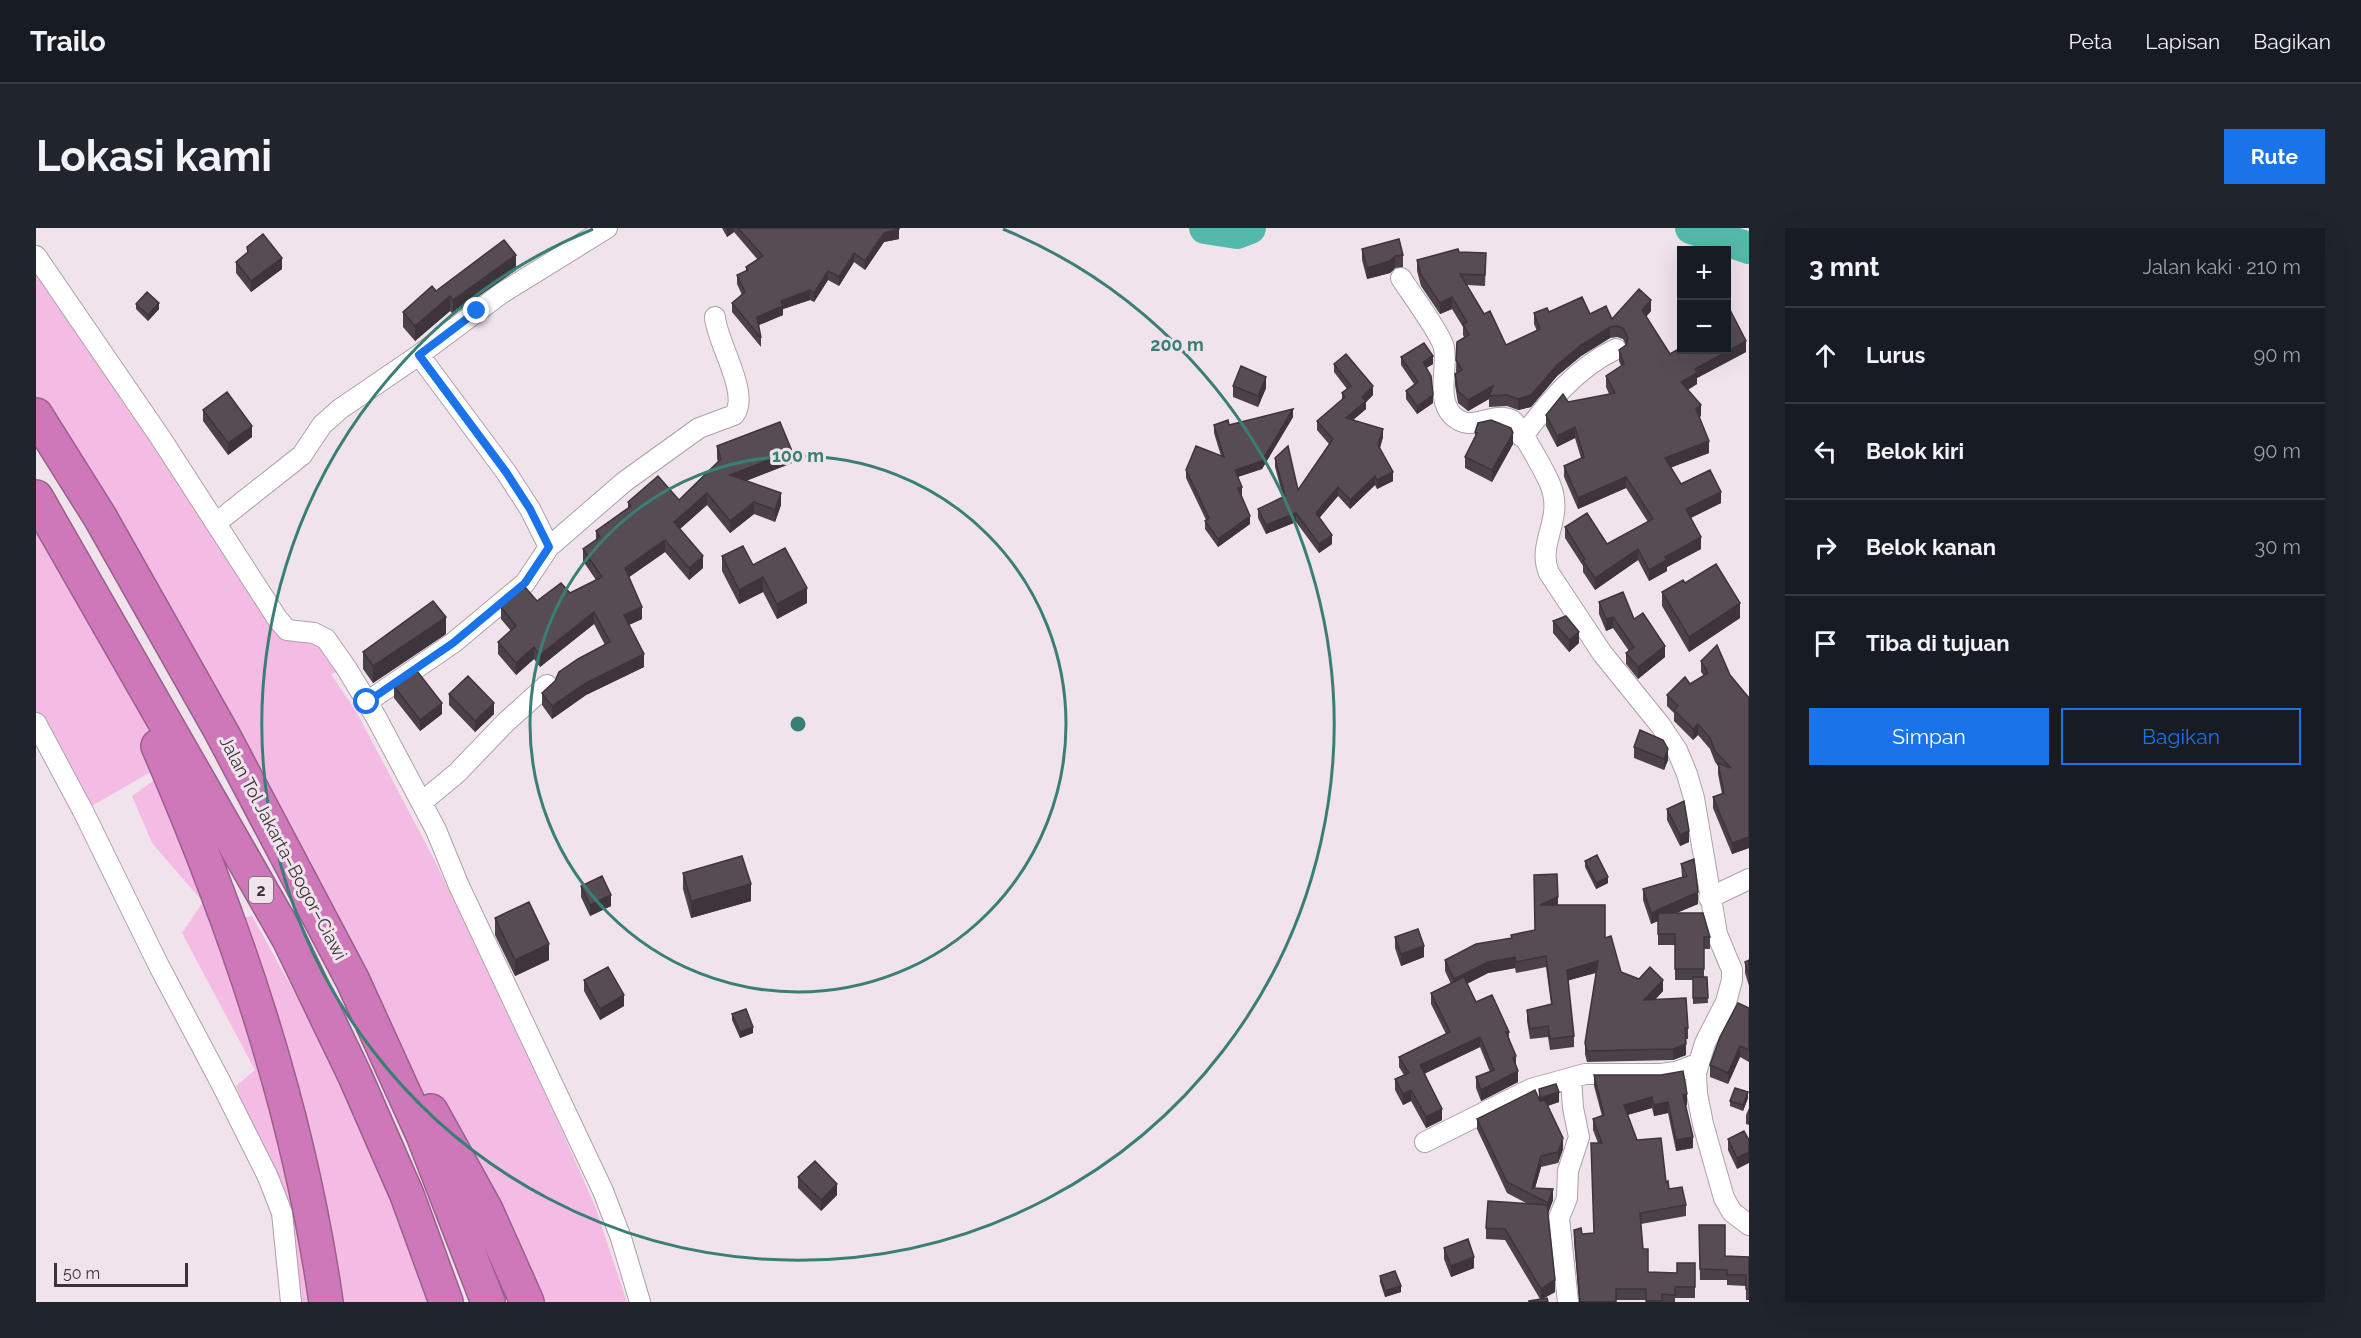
<!DOCTYPE html>
<html lang="id">
<head>
<meta charset="utf-8">
<style>
  body { margin:0; font-family:Raleway,sans-serif; background:#20242c; color:#f1f3f6 }
  .controls { position:absolute; right:18px; top:18px; display:grid; overflow:hidden; border-radius:0px; box-shadow:0 6px 24px #0002 }
  .controls button { width:54px; height:54px; display:grid; place-items:center; padding:0; border:0; border-bottom:2px solid #363941; background:#171b24; color:#f1f3f6; font:30px sans-serif }
  .scale { position:absolute; left:18px; bottom:15px; width:134px; box-sizing:border-box; padding-left:6px; border:3px solid #393437; border-top:0; font-size:16px; line-height:21px; white-space:nowrap; color:#393437; -webkit-text-stroke:4px #f0e3ec; paint-order:stroke }
  .stop { position:absolute; width:18px; height:18px; margin:-14px; border:4px solid #1a73e8; border-radius:50%; background:#fff }
  .stop.end { background:#1a73e8; border-color:#fff; box-shadow:0 2px 6px #0008 }
  .list { margin:0; padding:0; list-style:none }
  h2 { display:flex; justify-content:space-between; align-items:center; height:78px; margin:0; padding:0 24px; font-size:26px }
  h2 small { font-size:20px; font-weight:400; color:#9ea1a6 }
  .list li { display:grid; grid-template-columns:39px 1fr auto; gap:18px; align-items:center; box-sizing:border-box; height:96px; padding:0 24px; border-top:2px solid #363941 }
  .list b { display:block; font-size:22px; white-space:nowrap }
  .list em { font-size:20px; font-style:normal; color:#9ea1a6 }
  .actions { display:flex; gap:12px; padding:18px 24px }
  .actions a { flex:1; padding:14px 0; border:2px solid #1a73e8; border-radius:0px; text-align:center; font-size:21px; color:#1a73e8 }
  .actions .main { background:#1a73e8; color:#fff }
  .icon { flex:none; width:33px; height:33px; fill:none; stroke:currentColor; stroke-width:2; stroke-linecap:round; stroke-linejoin:round }
  .map { position:relative; flex:none; width:1713px; height:1074px; overflow:hidden; border-radius:0px }
  header { display:flex; align-items:center; gap:36px; box-sizing:border-box; height:84px; padding:0 30px; background:#171b24; border-bottom:2px solid #363941 }
  header strong { font-size:28px }
  nav { display:flex; gap:33px; margin-inline-start:auto; font-size:21px }
  .intro { display:flex; align-items:center; justify-content:space-between; box-sizing:border-box; height:144px; padding:0 36px }
  h1 { margin:0; font-size:42px }
  .button { padding:15px 27px; border-radius:0px; background:#1a73e8; color:#fff; font-size:21px; font-weight:700 }
  main { display:flex; gap:36px; padding:0 36px }
  aside { flex:1; background:#171b24; border-radius:0px; box-shadow:0 6px 24px #0002 }
  .map>svg:first-child { display:block }
</style>
</head>
<body>
<header>
<strong>Trailo</strong>
<nav><a>Peta</a><a>Lapisan</a><a>Bagikan</a></nav>
</header>
<div class="intro"><h1>Lokasi kami</h1><a class="button">Rute</a></div>
<main>
<div class="map">
<svg width="1713" height="1074" viewBox="0 0 1713 1074">
  <rect width="100%" height="100%" fill="#f0e3ec"/>
  <path fill="#f4bce4" d="M0,29L241,390L272,404L311,441L295,446L321,485L399,633L518,885L559,978L591,1074H491L0,187Z
    M0,269L78,419L127,537L47,583L0,496Z
    M131,543L192,693L216,688L371,967L410,1074H256L250,992L200,858L219,842L146,705L167,674L116,615L96,568Z"/>
  <g fill="none" stroke-linecap="round" stroke-linejoin="round">
    <path stroke="#54b9aa" stroke-width="32" d="M1169,0L1201,5L1214,0
      M1655,0L1713,20"/>
    <defs>
      <path id="street" d="M0,28L124,209L241,390L251,402L278,405L290,411L311,441L340,489L400,602L423,658L567,963L585,1010L604,1074
        M1365,50C1374,64 1406,108 1408,120C1412,140 1400,170 1416,187C1434,205 1451,187 1469,190C1470,190 1476,192 1477,193C1485,201 1509,244 1514,256C1529,291 1500,315 1513,345L1566,425L1625,498L1641,522L1651,546L1658,570L1681,706L1696,742V752L1690,774L1669,815L1660,845L1661,866L1667,896L1688,970L1696,984L1713,997
        M383,127L470,244L494,281L513,319
        M1486,209C1513,174 1540,140 1580,121
        M180,295L266,227L286,197L304,181L383,127L466,65L571,0
        M331,474L417,415L489,355L513,319L588,254L663,200L698,187C715,166 680,113 679,89
        M0,495L47,583L123,738L184,853L232,949L246,985L255,1074
        M386,574L421,545L470,494L511,457
        M1673,670L1713,651
        M1389,914L1495,861L1549,846H1625L1640,844L1661,836
        M1532,1074L1523,990L1531,970L1532,943L1543,909L1537,880L1535,850"/>
      <path id="highway" d="M0,187L64,289L186,505L317,753L387,907L452,1074
        M0,269L253,711L319,848L371,967L410,1074
        M122,518C200,698 262,879 290,1074
        M395,883L450,982L491,1074"/>
    </defs>
    <use href="#street" stroke="#ada1a9" stroke-width="22"/>
    <use href="#highway" stroke="#9a608c" stroke-width="36"/>
    <use href="#street" stroke="#fff" stroke-width="20"/>
    <use href="#highway" stroke="#ce77b9" stroke-width="33"/>
  </g>
  <path fill="#4b4148" d="M686,0H863V11L848,14L829,42L818,34L803,58L792,52L778,74L774,72L747,81V87L722,97L725,110V119L696,84V75L706,67L701,56V47L710,43V39L722,32L698,4L691,9Z
    M211,19L246,41L215,64L200,45V34L211,26Z
    M1326,21L1367,27V39L1359,40L1354,45L1331,51L1326,32Z
    M1423,24L1450,25L1449,58L1431,57L1448,86L1470,117L1501,103L1498,96V85L1513,84L1554,86L1576,91L1615,83L1610,89L1634,126L1710,124L1661,150V156L1652,162L1665,188L1663,189L1673,225L1635,239L1645,256L1685,275L1655,290L1665,321L1631,339V343L1613,353L1602,332L1559,362L1547,344V338L1529,310V299L1571,316L1612,294L1590,260L1542,281L1528,249V238L1545,230L1539,210L1521,219L1510,198V187L1532,174L1573,166L1570,159V148L1585,138L1583,133V122L1590,117L1587,111L1581,109L1574,110L1545,128L1521,148L1495,179L1482,182L1471,178L1453,179V171L1432,183L1422,175L1419,157V146L1421,145L1420,143L1421,114L1428,109L1427,107V99L1416,81L1404,86L1385,58L1381,43V32Z
    M480,42L417,86L414,83L379,113L367,99V84L400,63Z
    M100,76L123,81L112,93L100,81Z
    M1365,129L1397,136L1390,140L1397,175L1381,186L1370,171V163L1378,156L1365,137Z
    M1298,136L1337,167L1330,174V181L1317,192L1347,209L1344,220L1357,253L1341,261L1339,257L1314,281L1302,268L1283,290L1296,316L1283,325L1260,294L1230,306L1222,290V281L1247,269L1239,239V230L1262,262L1293,216L1281,202V193L1306,172V165L1311,161L1298,144Z
    M1197,158L1230,160L1222,179L1197,169Z
    M167,182L216,209L192,227L167,193Z
    M1257,189L1226,241L1201,249L1205,267L1214,296L1182,319L1169,301V293L1170,292L1150,250V242L1185,228L1178,205V197H1193Z
    M1439,204L1477,216L1456,254L1429,240V229L1439,209Z
    M681,218L756,235L710,253L745,277L739,294L718,286L694,305L671,277L644,301L667,340L653,352L629,324L593,349L606,391L593,397L608,439L550,467L516,491L506,477V465L569,417L558,396L504,439L498,431L480,447L462,426V414L475,403L465,391V379L501,373L534,365L560,352L547,333V321L560,312V303L592,280V274L643,272L682,234L681,231Z
    M686,328L717,337L771,375L741,391L727,364L703,376L686,343Z
    M1649,355L1704,390L1653,424L1626,378V364Z
    M1563,374L1598,391L1629,429L1602,451L1590,436V425L1593,423L1577,400L1570,403L1563,386Z
    M1517,393L1543,415L1533,424L1517,405Z
    M410,406L337,455L327,441V424Z
    M1665,433L1694,447L1713,470V620L1696,626L1677,580V569L1686,566L1682,546V538L1679,534L1674,521L1662,507L1657,512L1638,493V485L1631,478V467L1654,456L1668,448L1665,444Z
    M358,458L406,486L384,503L358,470Z
    M413,466L458,486L439,504L413,477Z
    M1598,519L1632,532L1628,542L1598,530Z
    M1631,581L1653,614L1644,618L1631,592Z
    M1549,633L1572,655L1560,661L1549,639Z
    M1645,636L1662,676L1640,685L1674,709V721H1668V749H1671L1672,775L1657,776V752H1639V717H1622V693L1615,696L1607,672V661L1646,649Z
    M647,645L715,673L655,690L647,661Z
    M545,658L575,678L554,688L545,669Z
    M1522,677L1569,710L1585,744L1627,763L1619,772L1652,800V811H1650V827L1637,832L1551,834L1549,826V815L1560,745L1532,752L1538,808V819L1514,822L1512,809L1494,811L1491,793V782L1515,776L1510,739L1480,745L1479,740L1452,745L1431,756L1440,774L1473,804V810L1480,838L1482,854L1445,873L1440,860V849L1454,844L1444,819L1389,845L1406,892L1390,900L1375,873L1367,877L1359,862V851L1368,847L1363,839V829L1410,806L1395,776V765L1415,756L1409,743V732L1499,702Z
    M459,690L513,732L479,748L459,707Z
    M1359,709L1388,729L1365,738L1359,720Z
    M1713,732V758L1709,745V734Z
    M548,752L588,778L564,792L548,763Z
    M1713,780V834L1704,829L1692,856L1674,849V837Z
    M696,786L717,805L704,810L696,792Z
    M1558,847L1651,877H1650L1657,920L1640,923L1632,885L1618,888L1616,880L1591,887L1601,912L1630,954L1633,961L1650,977V988L1605,996L1607,1021L1612,1044L1641,1045L1659,1035V1070H1639V1074H1610V1072H1580V1074H1543L1538,1013V1002L1546,1006L1558,1005L1562,915L1557,902V891L1566,888L1558,858Z
    M1503,861L1523,874L1512,878L1527,921L1522,935L1505,939L1499,960L1517,972L1512,985L1519,1064L1508,1070L1504,1071L1469,1012L1450,1011V1000L1492,976L1471,965L1441,901V891L1503,870Z
    M1712,870L1707,883L1694,878V873Z
    M1713,880V897L1710,896V887Z
    M1708,903L1701,941L1692,922V911Z
    M762,949L801,967L785,983L762,960Z
    M1663,997L1689,1028L1713,1029V1072H1710V1058L1691,1057V1052H1664Z
    M1408,1020L1438,1040L1415,1049L1408,1031Z
    M1344,1048L1365,1064L1349,1069L1344,1054Z"/>
  <path fill="#3d353b" d="M691,0H698V4L691,9Z
    M863,1V11L848,14L829,42V33L848,5Z
    M818,25V34L803,58V49Z
    M480,27V42L417,86V72Z
    M1359,28V40L1354,45L1331,51V40Z
    M246,30V41L215,64V53Z
    M792,43V52L778,74V65Z
    M774,62V72L747,81V87L721,98V89L745,73Z
    M414,68V83L379,113V98Z
    M1416,69V81L1404,86V75Z
    M1615,72V83L1606,93V82Z
    M123,75V81L112,93V87Z
    M1574,99V110L1545,128L1521,148L1495,179L1482,182V171L1545,117Z
    M1710,113V124L1661,150V156L1645,165V154L1659,141Z
    M1397,128V136L1387,142V134Z
    M1230,149V160L1222,179V168Z
    M1337,158V167L1330,174V181L1310,198V190L1326,169Z
    M1457,158L1453,168V171L1432,183V172Z
    M1397,167V175L1381,186V178Z
    M1665,177V188L1660,192V181Z
    M1257,181V189L1226,241L1199,250V242Z
    M216,198V209L192,227V215Z
    M1539,199V210L1521,219V208Z
    M1347,201V209L1342,226V217Z
    M1477,205V216L1456,254V242Z
    M1673,213V225L1629,242V230Z
    M756,223V235L694,259V247Z
    M1357,244V253L1341,261V252Z
    M1339,248V257L1314,281V272Z
    M1590,249V260L1542,281V270Z
    M1206,259V267L1202,268V260Z
    M1302,259V268L1280,294V285Z
    M1685,264V275L1650,292V281Z
    M671,265V277L638,306V294Z
    M745,265V277L739,294V282Z
    M718,274V286L694,305V293Z
    M1260,285V294L1230,306V297Z
    M1214,288V296L1182,319V311Z
    M1296,307V316L1283,325V316Z
    M1665,309V321L1631,339V343L1613,353V342L1629,329Z
    M629,312V324L589,352V340Z
    M1602,321V332L1559,362V350Z
    M667,328V340L653,352V340Z
    M727,349V364L703,376V362Z
    M771,360V375L741,391V376Z
    M1704,375V390L1653,424V409Z
    M606,379V391L588,399V387Z
    M558,384V396L504,439V427Z
    M410,389V406L337,455V438Z
    M1577,389V400L1570,403V391Z
    M1543,404V415L1533,424V412Z
    M1629,418V429L1602,451V439Z
    M498,419V431L480,447V435Z
    M608,426V439L550,467L516,491V478L550,455Z
    M406,475V486L384,503V492Z
    M458,475V486L439,504V493Z
    M1662,496V507L1657,512V501Z
    M1632,521V532L1628,542V531Z
    M1653,603V614L1644,618V607Z
    M1713,609V620L1696,626V615Z
    M1572,649V655L1560,661V655Z
    M715,656V673L655,690V673Z
    M1662,664V676L1615,696V685Z
    M575,667V678L554,688V677Z
    M1522,669V679L1504,677Z
    M513,716V732L479,748V732Z
    M1388,718V729L1365,738V726Z
    M1479,729V740L1452,745L1418,762V751L1452,734Z
    M1562,733V744L1531,753V742Z
    M1627,752V763L1608,783V772Z
    M588,767V778L564,792V781Z
    M717,799V805L704,810V804Z
    M1444,809V819L1384,848V837Z
    M1650,816V827L1637,832V821Z
    M1704,818V829L1692,856V845Z
    M1480,828V839L1477,830Z
    M1482,843V854L1445,873V862Z
    M1375,862V873L1367,877V866Z
    M1523,864V874L1504,880V870Z
    M1712,864V870L1707,883V877Z
    M1651,866V877L1647,878V867Z
    M1616,869V880L1588,888V877Z
    M1632,874V885L1618,888V877Z
    M1406,881V892L1390,900V889Z
    M1657,909V920L1640,923V912Z
    M1527,910V921L1522,935V924Z
    M1713,924V935L1701,941V930Z
    M1505,928V939L1497,967L1496,960Z
    M801,956V967L785,983V972Z
    M1517,961V972L1512,986V975Z
    M1438,1029V1040L1415,1049V1038Z
    M1519,1052V1064L1505,1072V1061Z
    M1365,1058V1064L1349,1069V1063Z"/>
  <path fill="#574c54" stroke="#3d353b" stroke-width="1.5" d="M702,0H863V1L848,5L829,33L818,25L803,49L792,43L778,65L774,62L745,73L747,78L721,89L725,110L696,75L709,64L701,47L712,42L710,39L727,28Z
    M227,6L246,30L215,53L200,34L212,24L211,19Z
    M1363,11L1367,27L1359,28L1354,33L1331,40L1326,21Z
    M468,12L480,27L417,72L414,68L379,98L367,84L396,58L400,63Z
    M1422,21L1423,24L1450,25L1449,47L1424,46L1448,86L1454,83L1470,117L1504,101L1498,85L1511,80L1513,84L1546,69L1554,86L1570,78L1576,91L1603,61L1615,72L1606,82L1634,126L1646,119V122H1690L1691,76L1710,113L1659,141L1661,145L1645,154L1665,177L1660,181L1673,213L1629,230L1645,256L1674,242L1685,264L1650,281L1665,309L1629,329L1631,332L1613,342L1602,321L1559,350L1547,333L1549,331L1529,299L1551,285L1571,316L1617,291L1590,249L1542,270L1528,238L1548,229L1539,199L1521,208L1510,187L1527,166L1532,174L1579,165L1570,148L1588,136L1583,122L1590,117L1592,110L1587,100L1581,98L1574,99L1545,117L1521,137L1495,167L1482,171L1471,167L1453,168L1457,158L1432,172L1422,163L1419,146L1426,142L1420,132L1421,114L1433,107L1427,96L1431,94L1416,69L1404,75L1385,47L1381,32Z
    M111,64L123,75L112,87L100,76Z
    M1388,115L1397,128L1387,134L1395,148L1397,167L1381,178L1370,163L1382,154L1365,129Z
    M1310,126L1337,158L1326,169L1330,173L1310,190L1347,201L1342,217L1357,244L1341,252L1339,248L1314,272L1302,259L1280,285L1296,307L1283,316L1260,285L1230,297L1222,281L1249,268L1239,230L1252,218L1262,262L1297,211L1281,193L1309,169L1306,165L1315,158L1298,136Z
    M1205,138L1230,149L1222,168L1197,158Z
    M191,164L216,198L192,215L167,182Z
    M1257,181L1226,233L1199,242L1206,259L1202,260L1214,288L1182,311L1169,293L1173,290L1150,242L1160,218L1188,229L1178,197L1192,192L1193,197Z
    M1455,192L1475,200L1477,205L1456,242L1429,229L1441,205L1439,204L1442,195Z
    M744,194L756,223L694,247L745,265L739,282L718,274L694,293L671,265L638,294L667,328L653,340L629,312L589,340L606,379L588,387L608,426L550,455L516,478L506,465L519,453L523,444L542,431L574,414L558,384L504,427L498,419L480,435L462,414L480,398L465,379L489,359L501,373L525,355L534,365L566,349L547,321L564,309L560,303L595,278L592,274L622,248L643,272L685,231L681,218Z
    M707,318L717,337L749,320L771,360L741,376L727,349L703,362L686,328Z
    M1680,336L1704,375L1653,409L1626,364L1647,352L1649,355Z
    M1587,364L1598,391L1607,385L1629,418L1602,439L1590,425L1598,419L1577,389L1570,391L1563,374Z
    M397,373L410,389L337,438L327,424Z
    M1530,388L1543,404L1533,412L1517,393Z
    M1681,417L1694,447L1713,470V609L1696,615L1677,569L1688,565L1682,535L1695,540L1679,523L1674,510L1662,496L1657,501L1638,482L1642,478L1631,467L1649,449L1654,456L1672,445L1665,433Z
    M381,443L406,475L384,492L358,458Z
    M432,448L458,475L439,493L413,466Z
    M1604,502L1627,512L1632,521L1628,531L1598,519Z
    M1648,573L1653,603L1644,607L1631,581Z
    M1561,627L1572,649L1560,655L1549,633Z
    M706,628L715,656L655,673L647,645Z
    M1658,631L1662,664L1615,685L1607,661L1651,648L1645,636Z
    M1521,646L1522,669L1504,677H1569V710L1575,708L1585,744L1603,751L1614,739L1627,752L1608,772L1650,770L1652,800H1649L1650,816L1637,821L1551,823L1549,815L1562,733L1531,742L1538,808L1514,811L1512,798L1494,801L1491,782L1516,776L1510,728L1480,734L1479,729L1452,734L1418,751L1409,732L1440,716L1476,710L1475,707L1499,702L1498,647Z
    M566,648L575,667L554,677L545,658Z
    M493,674L513,716L479,732L459,690Z
    M1622,685H1667L1674,709H1668V741H1639V706H1622Z
    M1382,701L1388,718L1365,726L1359,709Z
    M1713,732V747L1709,734Z
    M572,739L588,767L564,781L548,752Z
    M1428,749L1440,774L1456,767L1473,804H1470L1480,828L1477,830L1482,843L1445,862L1440,849L1458,842L1444,809L1384,837L1406,881L1390,889L1375,862L1367,866L1359,851L1373,845L1363,829L1414,804L1395,765Z
    M1657,749H1671L1672,770H1657Z
    M1702,775L1713,780V822L1704,818L1692,845L1674,837L1684,809Z
    M710,781L717,799L704,804L696,786Z
    M1647,843L1651,866L1647,867L1657,909L1640,912L1632,874L1618,877L1616,869L1588,877L1601,912L1625,910L1630,954L1632,953L1633,961L1646,959L1650,977L1604,985L1607,1021H1612V1044L1641,1045V1035H1659V1059H1639V1067L1626,1066V1073H1610V1061H1580V1074H1544L1538,1002L1545,1000L1546,1006L1558,1005L1555,915H1566L1557,891L1568,887L1558,847H1625Z
    M1520,856L1523,864L1504,870L1503,861Z
    M1699,860L1712,864L1707,877L1694,873Z
    M1499,862L1504,873L1509,872L1527,910L1522,924L1505,928L1496,960L1517,961L1512,975L1471,954L1441,891Z
    M1708,903L1713,912V924L1701,930L1692,911Z
    M779,933L801,956L785,972L762,949Z
    M1452,973L1511,977L1519,1052L1505,1061L1469,1001L1450,1000Z
    M1663,997H1689V1028L1713,1029V1061H1710V1047H1691V1042L1664,1041Z
    M1432,1011L1438,1029L1415,1038L1408,1020Z
    M1359,1043L1365,1058L1349,1063L1344,1048Z
    M1511,1070L1512,1074H1493V1073Z"/>
  <g fill="none" stroke-linecap="round" stroke-linejoin="round">
    <path stroke="#1a73e8" stroke-width="8" d="M331,474L417,415L489,355L513,319L494,281L470,244L383,127L441,83"/>
  </g>
  <g fill="none" stroke="#3a7f75" stroke-width="3">
    <circle cx="762" cy="496" r="268"/>
    <path d="M967 1A536 536 0 1 1 557 1"/>
  </g>
  <g text-anchor="middle" stroke-width="6" stroke-linejoin="round" paint-order="stroke">
    <rect fill="#f0e3ec" stroke="#70686d" stroke-width="1.5" x="213" y="649" width="24" height="26" rx="4.5"/>
    <g font-size="16" font-weight="bold" fill="#393437">
      <text x="225" y="668">2</text>
    </g>
    <g font-size="18" fill="#393437" stroke="#f0e3ec">
      <text transform="translate(247 620) rotate(62)" y="6">Jalan Tol Jakarta–Bogor–Ciawi</text>
    </g>
  </g>
  <circle cx="762" cy="496" r="9" fill="#3a7f75" stroke="#f0e3ec" stroke-width="3"/>
  <g font-size="18" text-anchor="middle" font-weight="bold" fill="#3a7f75" stroke="#f0e3ec" stroke-width="6" stroke-linejoin="round" paint-order="stroke">
    <text x="1141" y="123">200 m</text>
    <text x="762" y="234">100 m</text>
  </g>
</svg>
<div class="controls">
<button>+</button>
<button>−</button>
</div>
<div class="scale">50 m</div>
<div class="stop" style="left:331px;top:474px"></div>
<div class="stop end" style="left:441px;top:83px"></div>
</div>
<aside>
<h2>3 mnt<small>Jalan kaki · 210 m</small></h2>
<ul class="list">
<li><svg class="icon" aria-label="ahead" viewBox="0 0 24 24"><path d="M12 20V5M6 11l6-6 6 6"/></svg><div><b>Lurus</b></div><em>90 m</em></li>
<li><svg class="icon" aria-label="left" viewBox="0 0 24 24"><path d="M17 20v-9H6M10 6l-5 5 5 5"/></svg><div><b>Belok kiri</b></div><em>90 m</em></li>
<li><svg class="icon" aria-label="right" viewBox="0 0 24 24"><path d="M7 20v-9h11M14 6l5 5-5 5"/></svg><div><b>Belok kanan</b></div><em>30 m</em></li>
<li><svg class="icon" aria-label="arrive" viewBox="0 0 24 24"><path d="M6 21V4h12l-3 4 3 4H6"/></svg><div><b>Tiba di tujuan</b></div></li>
</ul>
<div class="actions"><a class="main">Simpan</a><a>Bagikan</a></div>
</aside>
</main>
</body>
</html>
